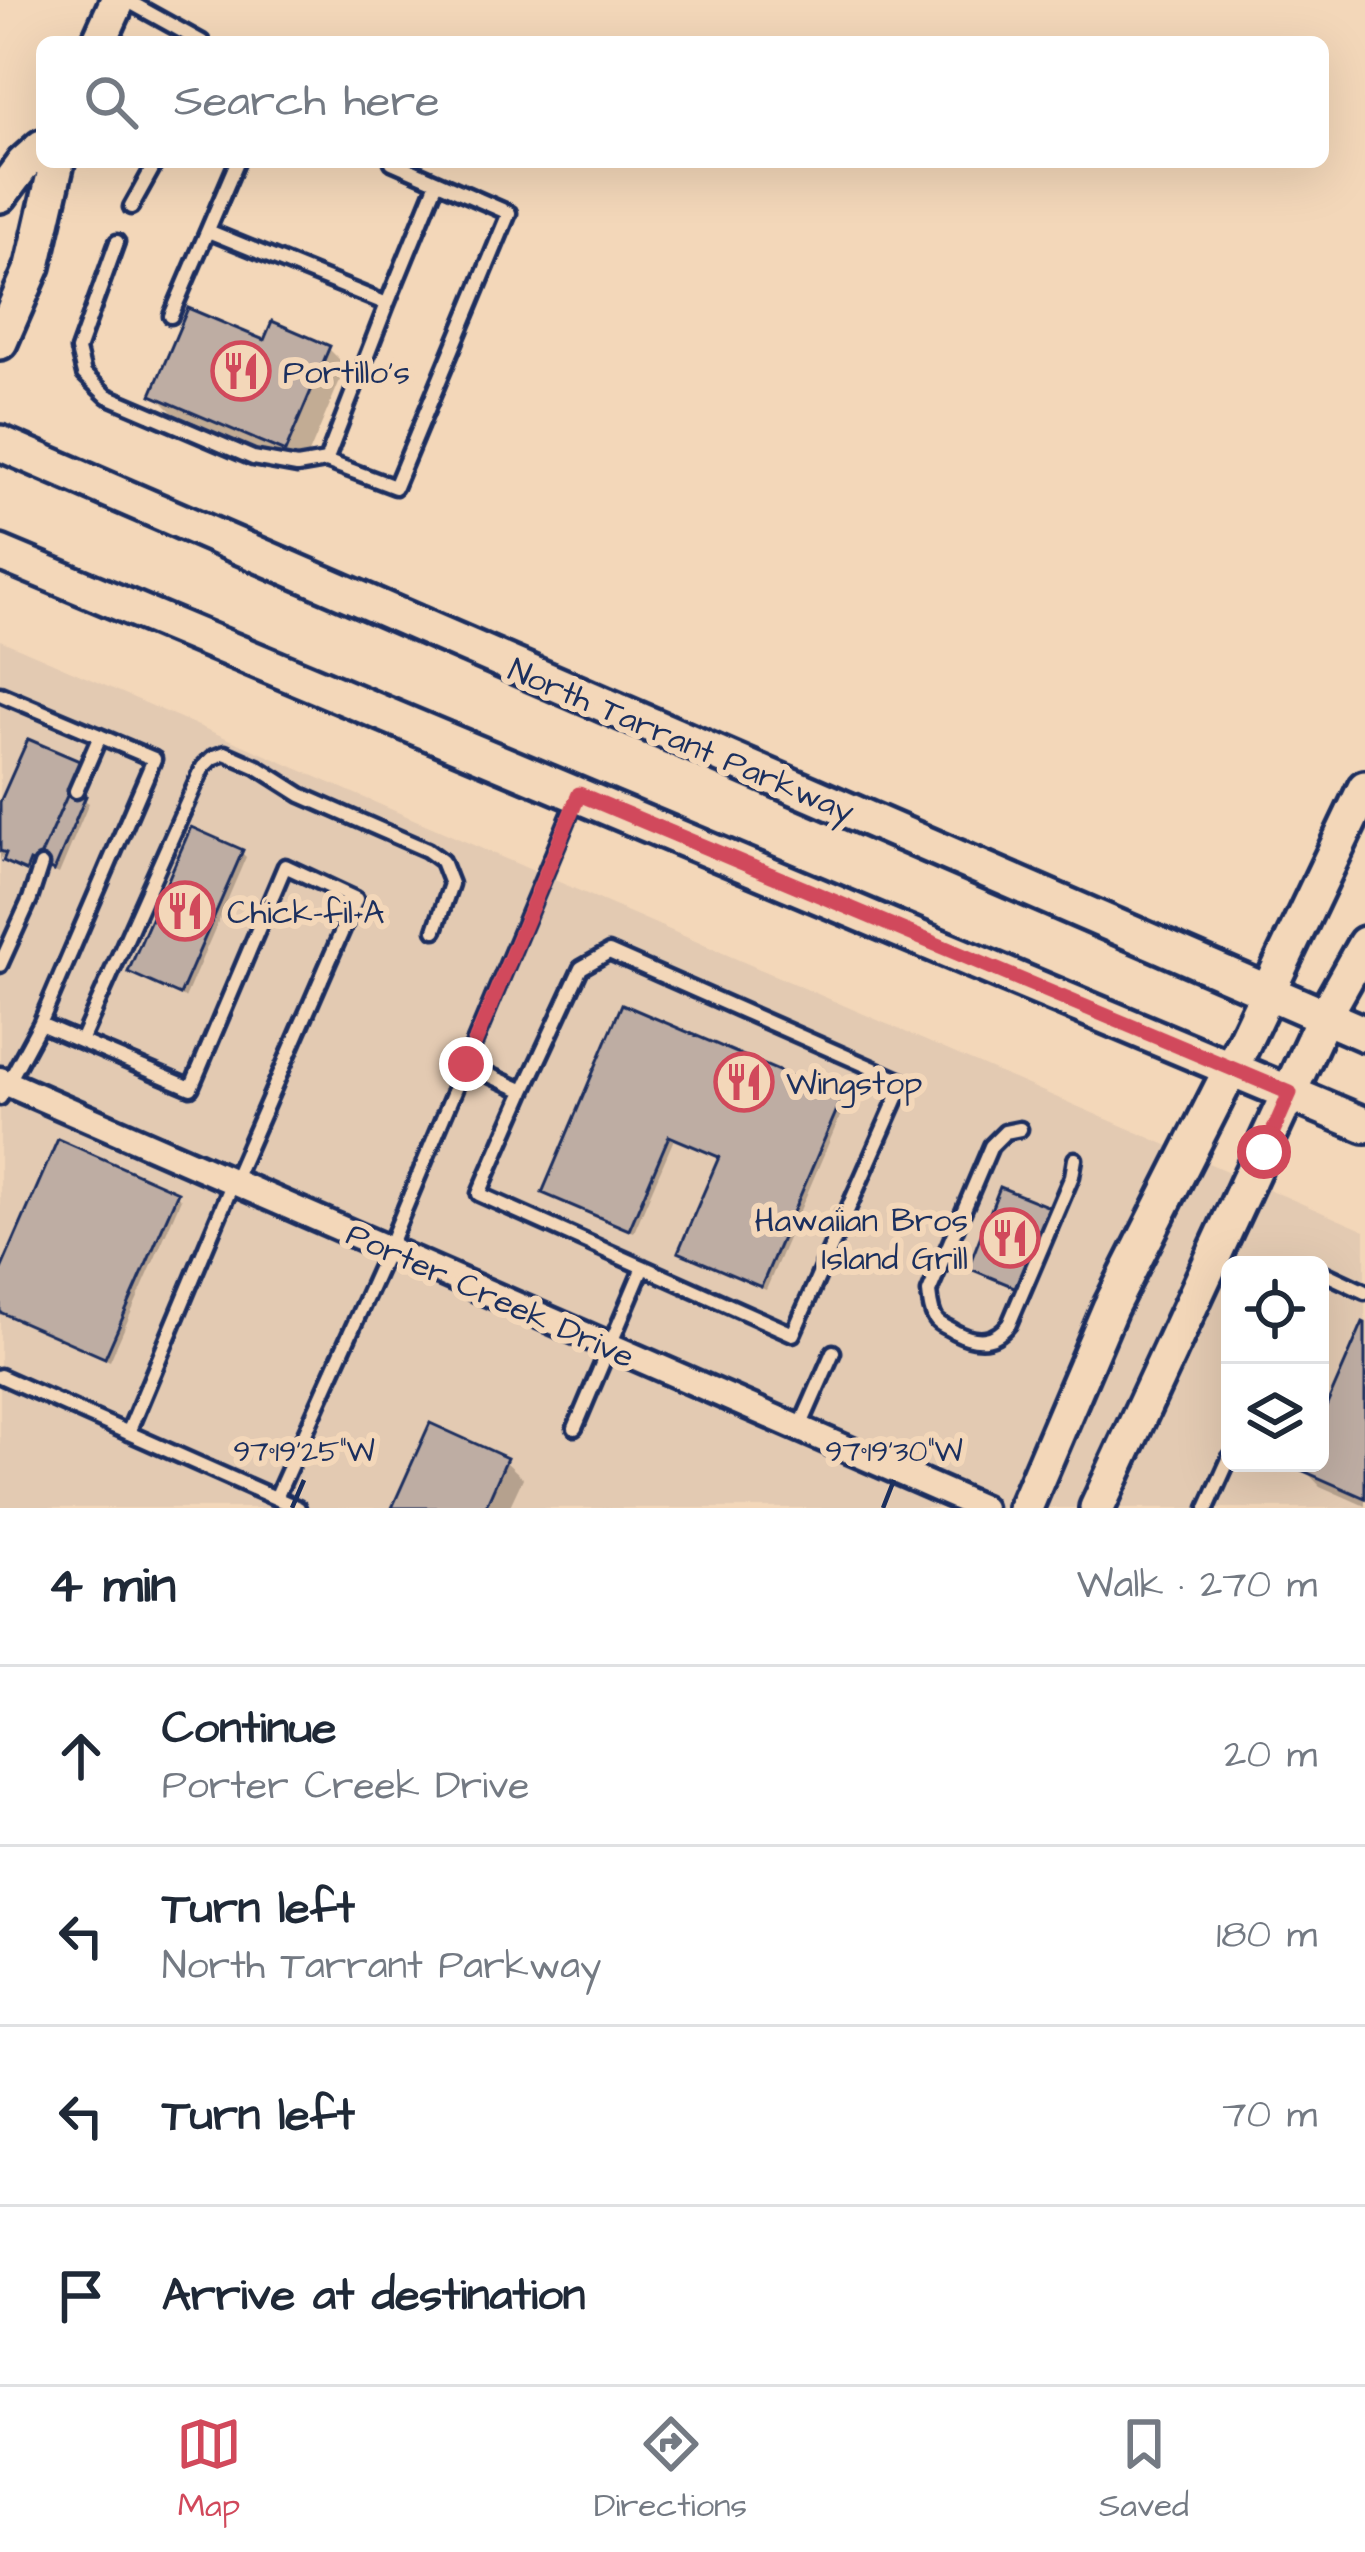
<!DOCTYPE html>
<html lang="en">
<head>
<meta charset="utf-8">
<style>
  body { margin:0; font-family:"Architects Daughter",sans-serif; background:#f6f6f7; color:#1f2937 }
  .controls { position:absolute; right:36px; bottom:36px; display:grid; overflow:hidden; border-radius:18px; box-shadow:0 12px 48px #0002 }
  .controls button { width:108px; height:108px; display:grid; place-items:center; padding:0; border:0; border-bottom:3px solid #e0e1e3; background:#fff; color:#1f2937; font:60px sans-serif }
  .stop { position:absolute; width:36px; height:36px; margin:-27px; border:9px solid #d1495b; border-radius:50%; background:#fff }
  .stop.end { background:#d1495b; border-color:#fff; box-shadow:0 3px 12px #0008 }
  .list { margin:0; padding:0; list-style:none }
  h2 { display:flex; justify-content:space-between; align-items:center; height:156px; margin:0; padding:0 48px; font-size:51px }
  h2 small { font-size:39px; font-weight:400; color:#747a83 }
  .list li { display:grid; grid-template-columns:78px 1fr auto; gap:36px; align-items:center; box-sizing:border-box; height:180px; padding:0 48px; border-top:3px solid #e0e1e3 }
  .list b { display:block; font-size:45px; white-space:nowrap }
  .list p { margin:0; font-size:39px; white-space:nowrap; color:#747a83 }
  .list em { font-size:39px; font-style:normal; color:#747a83 }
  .icon { flex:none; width:66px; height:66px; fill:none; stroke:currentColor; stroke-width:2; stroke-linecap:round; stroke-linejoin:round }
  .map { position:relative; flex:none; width:1365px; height:1508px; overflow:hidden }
  .search { position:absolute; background:#fff; box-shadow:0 12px 48px #0002; left:36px; right:36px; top:36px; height:132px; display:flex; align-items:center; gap:30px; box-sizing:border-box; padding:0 42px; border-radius:18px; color:#747a83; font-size:45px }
  .sheet { height:876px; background:#fff }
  nav { display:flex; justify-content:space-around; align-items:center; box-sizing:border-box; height:168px; border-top:3px solid #e0e1e3; background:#fff; font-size:33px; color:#747a83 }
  nav a { display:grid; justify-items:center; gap:6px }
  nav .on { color:#d1495b }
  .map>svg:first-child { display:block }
</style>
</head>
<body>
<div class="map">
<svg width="1365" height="1508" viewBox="0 0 1365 1508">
  <rect width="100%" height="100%" fill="#f3d7b9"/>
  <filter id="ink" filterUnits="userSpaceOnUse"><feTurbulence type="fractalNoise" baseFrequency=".00833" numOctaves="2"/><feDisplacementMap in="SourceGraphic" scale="24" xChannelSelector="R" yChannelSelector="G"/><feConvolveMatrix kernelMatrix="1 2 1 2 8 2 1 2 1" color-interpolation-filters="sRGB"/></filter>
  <g filter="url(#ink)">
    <path fill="#e3cab2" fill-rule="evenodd" d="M0,640L1365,1231V1508H0ZM1230,1265H1320V1463H1230Z"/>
    <path fill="#0003" d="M329,349L346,366L303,468L172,412L155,395Z
      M80,764L85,769L74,794L89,803L59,874L35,863L31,874L11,865L2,856L0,861V809Z
      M242,853L246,857L185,998L136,976L131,971Z
      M624,1008L840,1100L845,1105L766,1290L687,1256L682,1251L721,1159L674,1139L634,1232L551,1197L546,1192Z
      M176,1195L181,1199L110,1361L0,1312V1280Z
      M1365,1326V1506L1320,1486L1303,1468L1305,1463H1320V1428Z
      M505,1461L523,1478L509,1508H395Z"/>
    <path fill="#beada3" stroke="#1b2f5e" stroke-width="3" d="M188,308L264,340L272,321L330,346L285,452L151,395Z
      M28,739L82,762L37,864L30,861L26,871L3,861L6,853L0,851V802Z
      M70,789L86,796L54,871L37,864Z
      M191,827L243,850L180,995L128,972Z
      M622,1004L842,1098L761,1287L678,1252L719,1157L669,1136L629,1230L542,1193Z
      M58,1139L178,1192L105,1358L0,1312V1272Z
      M1000,1187L1052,1208L1019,1289L968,1268Z
      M1363,1322L1365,1323V1498L1299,1469L1302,1463H1320V1421Z
      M430,1423L507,1458L485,1508H392Z"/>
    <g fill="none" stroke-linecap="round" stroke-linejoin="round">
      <defs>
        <path id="lane" d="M126,0L202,42
          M131,207L156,162
          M208,231L387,304L326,461
          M117,242L78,350L84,374L107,396L253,458L297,466L326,461L395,487L509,213L392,162
          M387,304L437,182
          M171,316L237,162
          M0,694L154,759L40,1024L0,1098
          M76,791L100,736
          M0,965L30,899L41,865
          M40,1024L191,1088L285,866L356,899L233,1182L128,1433
          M81,1041L203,767L212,758L225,753L257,767L301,795L427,850L442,861L451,884L435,930
          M465,1064L524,1091L479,1194L793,1334L904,1082L609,952L581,968L524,1091
          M1020,1129L1005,1132L991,1146L929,1292C930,1301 931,1314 937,1321C942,1326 949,1328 955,1332C976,1343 994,1343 1009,1324L1072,1176L1075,1159
          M1320,1271L1365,1292
          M0,1376L298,1508
          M800,1427L833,1352
          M575,1428L643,1267
          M276,1498L388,1249L578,795
          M1207,1508L1230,1457"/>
        <path id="street" d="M0,1080L982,1508"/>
        <path id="secondary" d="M99,42L118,0
          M0,195L24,163L42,147
          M0,342L33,266L57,162
          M0,443L1365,1034
          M0,553L1365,1125
          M1025,1508L1110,1308L1231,1069L1365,788
          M1097,1508L1324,1017L1365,944"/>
      </defs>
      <use href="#lane" stroke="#1b2f5e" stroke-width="21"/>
      <use href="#street" stroke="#1b2f5e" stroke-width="33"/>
      <use href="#secondary" stroke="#1b2f5e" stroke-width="42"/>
      <use href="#lane" stroke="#f3d7b9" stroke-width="12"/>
      <use href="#street" stroke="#f3d7b9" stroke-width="24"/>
      <use href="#secondary" stroke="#f3d7b9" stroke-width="33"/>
    </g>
  </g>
  <g fill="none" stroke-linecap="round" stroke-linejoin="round" filter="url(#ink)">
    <path stroke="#d1495b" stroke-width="15" d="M466,1064L579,794L1290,1093L1264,1152"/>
  </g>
  <path fill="none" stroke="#1b2f5e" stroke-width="4.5" d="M292,1508L304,1480M883,1508L894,1480"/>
  <defs>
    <symbol id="restaurant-ring" viewBox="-11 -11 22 22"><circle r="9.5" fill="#f3d7b9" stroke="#d1495b" stroke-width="1.5"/><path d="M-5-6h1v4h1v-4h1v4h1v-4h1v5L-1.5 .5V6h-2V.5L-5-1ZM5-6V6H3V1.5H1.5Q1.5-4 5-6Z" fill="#d1495b"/></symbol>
  </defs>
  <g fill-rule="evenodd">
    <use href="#restaurant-ring" x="208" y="338" width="66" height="66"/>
    <use href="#restaurant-ring" x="152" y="878" width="66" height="66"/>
    <use href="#restaurant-ring" x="711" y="1049" width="66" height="66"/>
    <use href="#restaurant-ring" x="977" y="1205" width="66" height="66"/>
  </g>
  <g text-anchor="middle" stroke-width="12" stroke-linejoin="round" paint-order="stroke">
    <g font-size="33" fill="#1b2f5e" stroke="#f3d7b9" text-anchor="start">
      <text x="283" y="383">Portillo's</text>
      <text x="227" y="923">Chick-fil-A</text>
      <text x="786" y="1094">Wingstop</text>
      <text x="968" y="1231" text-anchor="end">Hawaiian Bros<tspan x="968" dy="38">Island Grill</tspan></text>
    </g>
    <g font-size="33" fill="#1b2f5e" stroke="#f3d7b9">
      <text transform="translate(682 739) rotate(23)" y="12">North Tarrant Parkway</text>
      <text transform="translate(491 1294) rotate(24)" y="12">Porter Creek Drive</text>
    </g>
  </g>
  <g font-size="30" text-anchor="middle" fill="#1b2f5e" stroke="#f3d7b9" stroke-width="12" stroke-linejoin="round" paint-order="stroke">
    <text x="304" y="1461">97°19'25"W</text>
    <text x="894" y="1461">97°19'30"W</text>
  </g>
</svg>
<div class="controls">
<button><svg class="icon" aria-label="locate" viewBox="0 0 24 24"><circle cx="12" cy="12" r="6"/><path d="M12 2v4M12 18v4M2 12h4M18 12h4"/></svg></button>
<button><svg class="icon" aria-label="layers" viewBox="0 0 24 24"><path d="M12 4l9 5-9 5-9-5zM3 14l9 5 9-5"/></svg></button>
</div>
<div class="stop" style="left:1264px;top:1152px"></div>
<div class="stop end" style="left:466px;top:1064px"></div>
<div class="search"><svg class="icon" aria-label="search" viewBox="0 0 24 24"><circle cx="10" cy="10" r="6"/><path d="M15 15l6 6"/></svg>Search here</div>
</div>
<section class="sheet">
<h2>4 min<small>Walk · 270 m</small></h2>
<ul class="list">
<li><svg class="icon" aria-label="ahead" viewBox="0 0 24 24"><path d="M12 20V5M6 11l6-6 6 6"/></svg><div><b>Continue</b><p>Porter Creek Drive</p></div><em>20 m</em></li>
<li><svg class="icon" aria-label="left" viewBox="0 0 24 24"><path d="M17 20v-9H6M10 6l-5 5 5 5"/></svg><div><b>Turn left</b><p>North Tarrant Parkway</p></div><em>180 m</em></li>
<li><svg class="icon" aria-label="left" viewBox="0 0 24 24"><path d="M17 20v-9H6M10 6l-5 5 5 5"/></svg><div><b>Turn left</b></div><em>70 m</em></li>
<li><svg class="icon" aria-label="arrive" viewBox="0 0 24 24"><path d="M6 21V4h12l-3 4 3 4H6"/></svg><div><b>Arrive at destination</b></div></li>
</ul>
</section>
<nav>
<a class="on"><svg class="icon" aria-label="map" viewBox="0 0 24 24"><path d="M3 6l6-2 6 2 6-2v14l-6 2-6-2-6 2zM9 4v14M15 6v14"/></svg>Map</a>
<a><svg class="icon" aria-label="directions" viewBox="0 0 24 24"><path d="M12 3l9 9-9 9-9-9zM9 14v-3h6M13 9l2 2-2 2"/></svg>Directions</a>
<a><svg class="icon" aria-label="saved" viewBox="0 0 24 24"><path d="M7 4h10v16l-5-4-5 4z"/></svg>Saved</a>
</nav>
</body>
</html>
